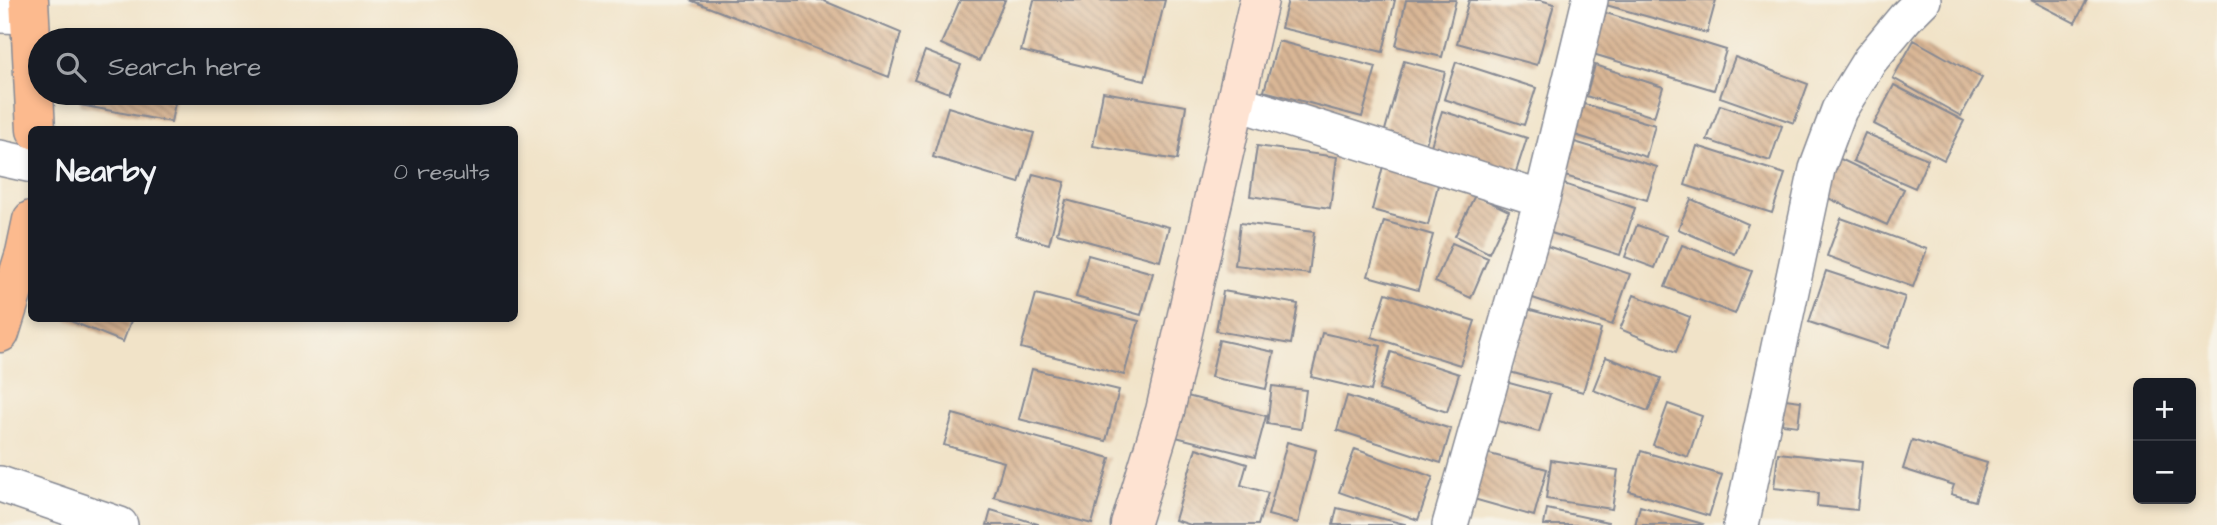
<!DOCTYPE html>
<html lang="en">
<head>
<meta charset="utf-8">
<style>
  body { margin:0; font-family:"Architects Daughter",sans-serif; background:#242831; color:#f1f3f6 }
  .controls { position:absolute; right:21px; bottom:21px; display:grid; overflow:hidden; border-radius:10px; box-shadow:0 4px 10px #0003 }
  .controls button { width:63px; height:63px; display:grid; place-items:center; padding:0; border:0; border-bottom:2px solid #363941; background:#171b24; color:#f1f3f6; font:35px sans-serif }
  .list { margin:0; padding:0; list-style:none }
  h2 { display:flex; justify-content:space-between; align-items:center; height:91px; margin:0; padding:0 28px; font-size:30px }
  h2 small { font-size:23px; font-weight:400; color:#9ea1a6 }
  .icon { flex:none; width:38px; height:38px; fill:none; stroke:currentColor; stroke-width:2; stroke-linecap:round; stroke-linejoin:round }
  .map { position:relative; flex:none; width:2217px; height:525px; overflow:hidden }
  .search { position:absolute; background:#171b24; box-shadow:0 4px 10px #0003; left:28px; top:28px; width:490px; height:77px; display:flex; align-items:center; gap:18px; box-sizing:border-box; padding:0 24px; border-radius:38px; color:#9ea1a6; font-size:26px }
  .panel { position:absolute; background:#171b24; box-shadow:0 4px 10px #0003; left:28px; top:126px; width:490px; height:196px; border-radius:10px }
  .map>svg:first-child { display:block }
</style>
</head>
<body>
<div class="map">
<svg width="2217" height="525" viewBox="0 0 2217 525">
  <defs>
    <pattern id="building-back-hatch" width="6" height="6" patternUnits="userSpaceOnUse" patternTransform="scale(1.75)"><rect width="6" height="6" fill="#dab796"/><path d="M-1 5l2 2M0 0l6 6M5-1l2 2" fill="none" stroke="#b0957e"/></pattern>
  </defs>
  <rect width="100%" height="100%" fill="#f7f3e8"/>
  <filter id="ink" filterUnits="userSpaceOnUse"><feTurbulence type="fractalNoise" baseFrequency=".0143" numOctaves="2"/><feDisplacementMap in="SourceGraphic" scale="14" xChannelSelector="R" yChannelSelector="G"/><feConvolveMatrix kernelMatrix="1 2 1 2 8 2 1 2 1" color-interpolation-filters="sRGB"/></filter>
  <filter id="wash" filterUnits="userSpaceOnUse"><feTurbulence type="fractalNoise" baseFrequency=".00686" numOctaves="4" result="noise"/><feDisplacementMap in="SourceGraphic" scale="28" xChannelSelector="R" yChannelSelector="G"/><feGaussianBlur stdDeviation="1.57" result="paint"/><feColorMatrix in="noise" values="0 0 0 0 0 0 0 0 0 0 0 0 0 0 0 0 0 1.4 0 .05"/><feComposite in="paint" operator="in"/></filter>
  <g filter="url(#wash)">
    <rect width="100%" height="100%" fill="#f1e3c8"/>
    <g id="blocks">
      <path fill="url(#building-back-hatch)" d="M690,0H822L901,33L889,77Z
        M960,0H1005L979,61L941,44Z
        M1034,0H1165L1145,81L1021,51Z
        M1288,0H1395L1383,52L1281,28Z
        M1406,0H1456L1442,57L1396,46Z
        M1469,0H1540L1554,4L1537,65L1457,43Z
        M1608,0H1716L1707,33L1606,5Z
        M2031,0H2087L2075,23Z
        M1606,13L1726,50L1714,90L1593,54Z
        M1914,40L1982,78L1961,116L1893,78Z
        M1278,41L1376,67L1362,117L1264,91Z
        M925,51L961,65L949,93L914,80Z
        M1735,57L1808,84L1794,123L1720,97Z
        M1404,61L1445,72L1426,144L1384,134Z
        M1456,62L1536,88L1524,125L1444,99Z
        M1595,65L1663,87L1654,117L1586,96Z
        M1894,85L1964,121L1944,160L1874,124Z
        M1103,92L1186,106L1177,160L1093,146Z
        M82,93H177L171,122L80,105Z
        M1584,104L1655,125L1646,157L1575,135Z
        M1720,105L1782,126L1770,161L1707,140Z
        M948,107L1034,133L1019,183L933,157Z
        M1442,111L1527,138L1513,181L1428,155Z
        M1865,133L1928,159L1915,188L1853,161Z
        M1575,142L1657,167L1647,200L1565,176Z
        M1257,146L1337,157L1330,208L1250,196Z
        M1697,146L1785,174L1772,213L1685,185Z
        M1834,156L1904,189L1887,225L1817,193Z
        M1385,158L1441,173L1428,225L1372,210Z
        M1033,174L1065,182L1049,244L1016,235Z
        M1561,183L1635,208L1620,255L1545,231Z
        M1475,195L1509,211L1489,253L1455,236Z
        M1691,199L1748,224L1735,254L1678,229Z
        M1066,200L1169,227L1160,261L1057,233Z
        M1841,218L1927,249L1913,287L1827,256Z
        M1384,221L1433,235L1418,290L1368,276Z
        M1240,223L1314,232L1309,274L1235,265Z
        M1637,225L1667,236L1655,268L1625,257Z
        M1452,243L1488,258L1471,298L1435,282Z
        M1544,245L1630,274L1612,325L1527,296Z
        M1682,245L1752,271L1735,314L1665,287Z
        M1088,255L1153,273L1141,315L1076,297Z
        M1826,271L1905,297L1888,348L1809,322Z
        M1223,291L1298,304L1291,344L1216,331Z
        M1386,293L1475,321L1460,365L1372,337Z
        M1036,294L1139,321L1124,375L1021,348Z
        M1634,295L1690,317L1676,352L1620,329Z
        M1523,308L1601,329L1583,392L1506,371Z
        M63,318H132L123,342Z
        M1322,333L1381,346L1371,391L1311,377Z
        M1219,340L1274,352L1266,389L1211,377Z
        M1391,352L1459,374L1447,412L1379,390Z
        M1606,357L1661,378L1648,411L1593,390Z
        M1032,369L1119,390L1106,441L1019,419Z
        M1502,381L1550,394L1539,432L1491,419Z
        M1272,386L1306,390L1301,429L1267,424Z
        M1179,394L1266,416L1255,457L1168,435Z
        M1347,396L1451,429L1441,463L1337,430Z
        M1785,399L1801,401L1798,426L1782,424Z
        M1668,404L1702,416L1688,457L1653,445Z
        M953,414L1110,458L1092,524L994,497L1004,462L944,445Z
        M1912,440L1987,463L1975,501L1951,494L1954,485L1903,469Z
        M1287,442L1316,450L1298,523L1268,515Z
        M1196,448L1247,464L1241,485L1268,493L1258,525H1191L1175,520Z
        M1355,449L1433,477L1418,520L1339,492Z
        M1641,451L1722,475L1709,516L1629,491Z
        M1482,452L1547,469L1534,516L1470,498Z
        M1778,453L1862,462L1857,510L1817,506L1818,493L1774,488Z
        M1551,460L1618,470L1612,509L1546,499Z
        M1640,506L1703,524L1702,525H1635Z
        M1337,508L1405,524V525H1333Z
        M1547,509L1608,522L1607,525H1544Z
        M991,510L1038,524V525H987Z"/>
    </g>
  </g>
  <g filter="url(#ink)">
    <use href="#blocks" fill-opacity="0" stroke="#868993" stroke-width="2"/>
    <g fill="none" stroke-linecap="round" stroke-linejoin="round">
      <defs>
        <path id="street" d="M0,15L30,16
          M1235,102L1542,199
          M0,158L32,165
          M0,484L120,525
          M1450,525L1542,199L1590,0
          M1741,525L1817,169L1839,110L1870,60L1905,18L1923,0"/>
        <path id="secondary" d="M1130,525L1165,411L1259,0"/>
        <path id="highway" d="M29,0L36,130
          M0,333L25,253L32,220"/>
      </defs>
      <use href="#street" stroke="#868993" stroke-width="38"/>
      <use href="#secondary" stroke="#868993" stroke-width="41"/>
      <use href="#highway" stroke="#868993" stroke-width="41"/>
      <use href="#street" stroke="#fff" stroke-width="35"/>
      <use href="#secondary" stroke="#fee3d2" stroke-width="38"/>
      <use href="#highway" stroke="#fcba8e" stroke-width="38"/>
    </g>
  </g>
</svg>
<div class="controls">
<button>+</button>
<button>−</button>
</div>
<div class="search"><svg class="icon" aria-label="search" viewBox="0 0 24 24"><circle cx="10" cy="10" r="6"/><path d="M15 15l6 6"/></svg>Search here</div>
<section class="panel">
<h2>Nearby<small>0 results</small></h2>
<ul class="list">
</ul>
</section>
</div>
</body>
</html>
